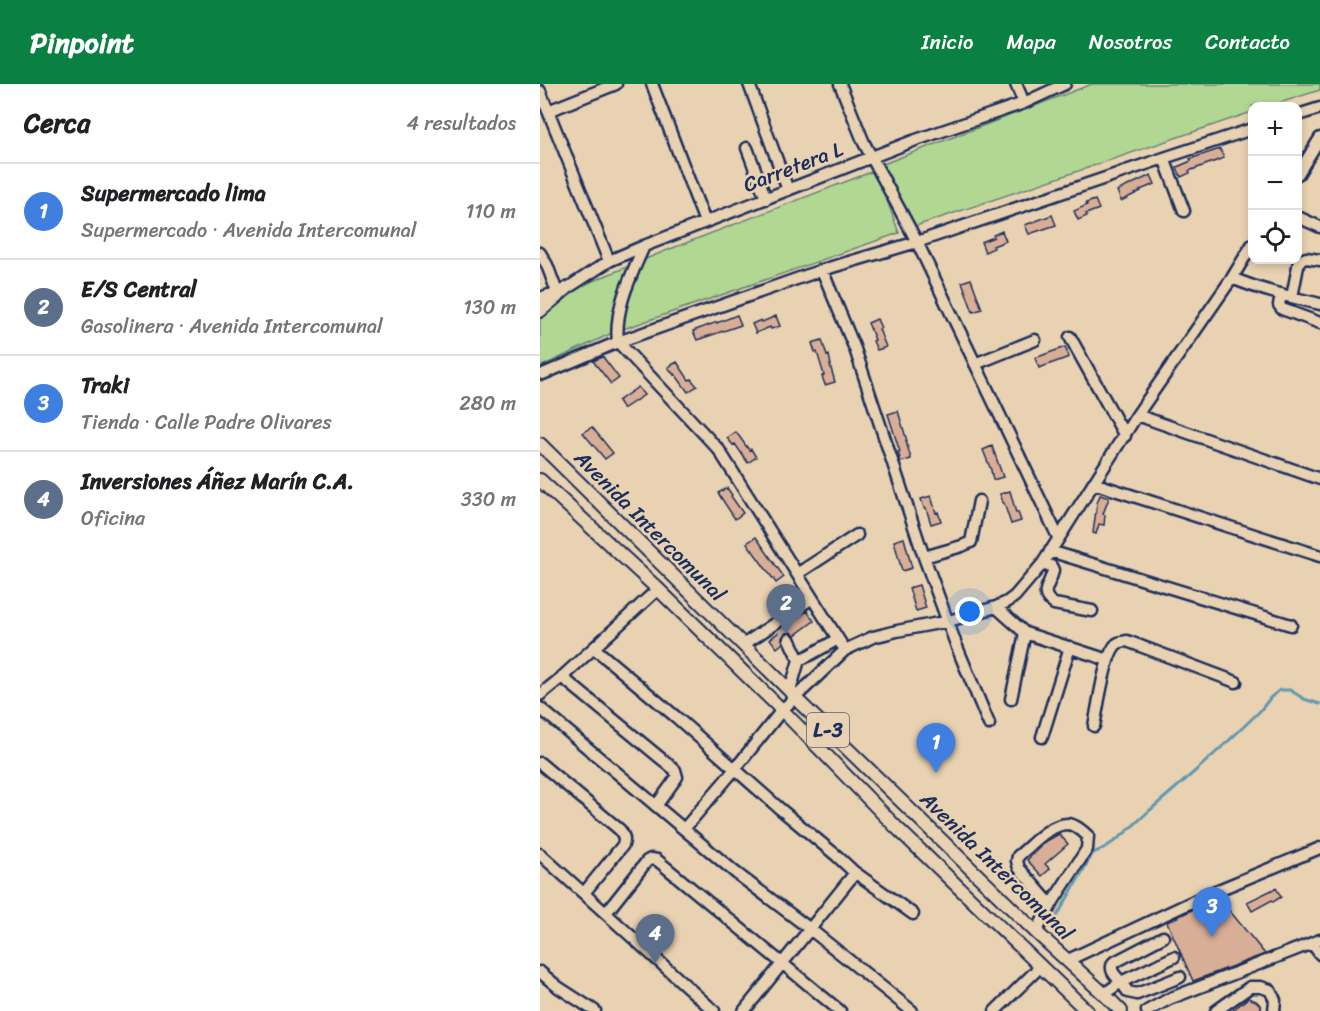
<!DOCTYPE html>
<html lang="es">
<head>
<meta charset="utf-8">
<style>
  body { margin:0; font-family:Sriracha,sans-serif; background:#f2f2f2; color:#202124 }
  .controls { position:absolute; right:18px; top:18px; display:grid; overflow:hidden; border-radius:12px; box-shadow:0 3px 9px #0003 }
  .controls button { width:54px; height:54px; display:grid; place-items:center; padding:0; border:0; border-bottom:2px solid #e0e0e0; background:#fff; color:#202124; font:30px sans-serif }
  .you { position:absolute; left:430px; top:528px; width:21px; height:21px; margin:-15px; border:4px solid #fff; border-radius:50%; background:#1a73e8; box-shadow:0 0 0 9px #1a73e833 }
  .badge { display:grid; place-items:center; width:39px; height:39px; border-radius:50%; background:#0b8043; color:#fff; font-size:20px; font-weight:700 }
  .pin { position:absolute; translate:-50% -50px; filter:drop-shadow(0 2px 3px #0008) }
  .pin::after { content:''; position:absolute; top:32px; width:21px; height:18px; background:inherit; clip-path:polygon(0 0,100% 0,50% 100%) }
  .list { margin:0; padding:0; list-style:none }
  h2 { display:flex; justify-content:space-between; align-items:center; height:78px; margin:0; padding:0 24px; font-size:26px }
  h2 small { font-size:20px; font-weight:400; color:#757577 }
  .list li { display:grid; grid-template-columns:39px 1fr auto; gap:18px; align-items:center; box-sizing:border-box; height:96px; padding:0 24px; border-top:2px solid #e0e0e0 }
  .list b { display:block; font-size:22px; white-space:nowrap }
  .list p { margin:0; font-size:20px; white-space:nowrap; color:#757577 }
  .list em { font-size:20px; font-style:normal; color:#757577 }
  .icon { flex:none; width:33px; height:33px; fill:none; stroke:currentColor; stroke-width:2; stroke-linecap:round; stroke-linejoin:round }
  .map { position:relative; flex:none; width:780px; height:927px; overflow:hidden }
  header { display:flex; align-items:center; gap:36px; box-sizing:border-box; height:84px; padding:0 30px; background:#0b8043; color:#fff }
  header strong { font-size:28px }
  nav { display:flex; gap:33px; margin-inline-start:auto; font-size:21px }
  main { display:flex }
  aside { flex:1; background:#fff }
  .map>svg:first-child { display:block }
</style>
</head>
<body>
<header>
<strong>Pinpoint</strong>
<nav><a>Inicio</a><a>Mapa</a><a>Nosotros</a><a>Contacto</a></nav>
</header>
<main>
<aside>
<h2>Cerca<small>4 resultados</small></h2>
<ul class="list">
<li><span class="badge" style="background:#3f7fe0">1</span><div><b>Supermercado lima</b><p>Supermercado · Avenida Intercomunal</p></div><em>110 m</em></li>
<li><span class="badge" style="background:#5c6f8a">2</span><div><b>E/S Central</b><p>Gasolinera · Avenida Intercomunal</p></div><em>130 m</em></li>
<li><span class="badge" style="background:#3f7fe0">3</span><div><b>Traki</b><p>Tienda · Calle Padre Olivares</p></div><em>280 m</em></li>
<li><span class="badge" style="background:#5c6f8a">4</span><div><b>Inversiones Áñez Marín C.A.</b><p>Oficina</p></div><em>330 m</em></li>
</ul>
</aside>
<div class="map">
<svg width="780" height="927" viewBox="0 0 780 927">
  <rect width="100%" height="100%" fill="#e9d2b1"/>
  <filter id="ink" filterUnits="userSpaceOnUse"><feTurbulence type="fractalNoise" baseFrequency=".0167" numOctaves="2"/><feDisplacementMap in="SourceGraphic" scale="12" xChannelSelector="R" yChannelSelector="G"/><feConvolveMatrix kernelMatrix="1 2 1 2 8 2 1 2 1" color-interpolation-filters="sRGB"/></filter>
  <g filter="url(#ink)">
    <path fill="#b1d793" stroke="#668378" stroke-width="1.5" d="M552,0H780V6L730,22H712V28L370,144L343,80Z
      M336,86L359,149L72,249L0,283V226L12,214L125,167Z"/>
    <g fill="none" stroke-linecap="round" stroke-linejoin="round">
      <path stroke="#6199b2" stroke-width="3" d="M513,839L553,769C575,761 592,742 609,727C647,695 684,662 720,627L731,613L740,606H750L764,615L780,620"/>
    </g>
    <path fill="#d9ae96" stroke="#1b2f5e" stroke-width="1.5" d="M680,65L684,74L649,87L650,89L641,93L637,83L651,77L650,75Z
      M611,91L615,100L600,106L601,107L581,117L577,107Z
      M555,116L559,125L546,130L547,132L538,136L534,127L547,121L546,119Z
      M512,131L516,141L489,150L485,141Z
      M462,147L466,157L453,162L454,164L445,168L441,158L454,153L453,151Z
      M431,195L442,225L433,228L422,198Z
      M197,231L201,241L157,256L153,247L177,238V239Z
      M236,232L240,242L231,245L230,243L216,249L212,240L221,236L222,238Z
      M337,235L341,244L339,245L346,263L337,266L333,257L335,256L328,239Z
      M282,256L287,272L289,271L291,281H290L295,298L285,301L282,292L284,291L277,268H275L272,259Z
      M525,263L529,273L499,284L495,274Z
      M63,273L79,294L71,300L53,277Z
      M137,278L149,296L151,295L157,302L148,308L135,290L134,291L128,283Z
      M98,303L104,311L83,325L78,317Z
      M358,327L367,357H366L371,375L361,378L358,368H360L348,330Z
      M52,343L73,369L65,375L43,349Z
      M196,348L209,366L211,365L216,373L208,379L195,360L193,361L187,354Z
      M452,362L463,393L453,396L451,386L443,366Z
      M187,404L192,411L191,412L203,429L195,435L178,409Z
      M470,407L476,429L478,428L481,437L471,440L464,419H463L460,410Z
      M560,411L569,414L563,430L565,431L564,441L559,440L556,450L553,449L557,419Z
      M391,412L396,429L398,428L401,437L391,440L386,424H384L381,415Z
      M216,453L244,493L236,499L207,459Z
      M364,454L372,484L362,487L354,457Z
      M379,501L386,524L376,527L369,504Z
      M267,527L274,537L255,551L250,548L245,549L242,554L243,559L237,564L230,555Z
      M519,750L528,760L505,780L510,785L502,792L487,776L505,758Z
      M736,804L741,813L733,818L732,816L712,827L707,818Z
      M680,815L725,870L653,897L627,838L660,822Z
      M708,914L716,917L720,921L722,927H692Z"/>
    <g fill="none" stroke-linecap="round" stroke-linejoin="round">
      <path stroke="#c0b1a0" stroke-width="10" stroke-dasharray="10 5" stroke-linecap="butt" d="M242,545L249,555"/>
      <defs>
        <path id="minor" d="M112,0L165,138
          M209,0L248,106
          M300,0L324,59L377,158L518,453
          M476,0L484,19
          M0,7L69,177
          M8,27L76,0
          M758,31L780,24
          M207,64L226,115
          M624,74L644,127
          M758,90L780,54
          M758,133L780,143
          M104,162C91,192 74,225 78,258L179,366L305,566
          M0,169L7,181L17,208
          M282,186L315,265L384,473L417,563L449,640
          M692,194C720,206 750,213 780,220
          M741,210L739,221L742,225L780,239
          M752,213L759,177L766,174L780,176
          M0,214L26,205L69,177L104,162L373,57L484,19L525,0
          M530,253L585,352
          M435,280L495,256
          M3,290L78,258L282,186L377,158L624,74L712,45
          M597,331L780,395
          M553,399L780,472
          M510,467L751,541
          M384,473L422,462L431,458L439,417
          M503,479L511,482L513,486C511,501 497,509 514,520L552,527
          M257,490L317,451
          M456,523L485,549L568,576
          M249,555L259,576L250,607
          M203,561L272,514
          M54,564L136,633L239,724L297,772L313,787L373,830
          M259,576L268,572L298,555
          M22,593L135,686L137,693L116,722
          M0,611L22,593L118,505
          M471,615L485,549
          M0,624L196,789L270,845L372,927
          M554,642C558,623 564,577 574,563C577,558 581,558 587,557L696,598
          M502,653L530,563
          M0,679L80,746C84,752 85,755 83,761L44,809
          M144,745L195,685L242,626L305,566L333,553L357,547L409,537L456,523L467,518L475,512L503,479L597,331L692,194L712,161
          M0,770L174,927
          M66,829L107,777L111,775L117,776L300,927
          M496,848L514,816L547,765L548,752C542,747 535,740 527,740C508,741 492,761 478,772L477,777L479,784L511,821
          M623,853L573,879C569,887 576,892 581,898L634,873
          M772,859L780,870
          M528,876L671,809L780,764
          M0,888L18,903L55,927
          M564,910L581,898L588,908L597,910L640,893
          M204,927L315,789
          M455,927L501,882
          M607,927L629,915L780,856
          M676,927L710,903H721L730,906L735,916L734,927"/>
        <path id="major" d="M0,227L26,205
          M0,360L250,607L254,613L496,848L564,910L581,927
          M0,396L118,505L242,626L356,743L547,927"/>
      </defs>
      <use href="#minor" stroke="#1b2f5e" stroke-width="15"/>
      <use href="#major" stroke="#1b2f5e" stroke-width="16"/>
      <use href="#minor" stroke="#e9d2b1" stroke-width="10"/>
      <use href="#major" stroke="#e9d2b1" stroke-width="12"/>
    </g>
  </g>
  <g text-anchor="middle" stroke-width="5" stroke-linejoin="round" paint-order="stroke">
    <rect fill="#e9d2b1" stroke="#596077" stroke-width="1.5" x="267" y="629" width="42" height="34" rx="4.5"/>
    <g font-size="20" font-weight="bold" fill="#1b2f5e">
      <text x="288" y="653">L-3</text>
    </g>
    <g font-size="21" fill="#1b2f5e" stroke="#e9d2b1">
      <text transform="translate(253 83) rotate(-21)" y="7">Carretera L</text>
      <text transform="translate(110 442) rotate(45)" y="7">Avenida Intercomunal</text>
      <text transform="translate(457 782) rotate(44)" y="7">Avenida Intercomunal</text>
    </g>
  </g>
</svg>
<div class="controls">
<button>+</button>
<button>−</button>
<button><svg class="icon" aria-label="locate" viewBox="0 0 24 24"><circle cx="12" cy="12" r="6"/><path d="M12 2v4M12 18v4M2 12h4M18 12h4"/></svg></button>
</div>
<div class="you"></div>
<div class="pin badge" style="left:396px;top:689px;background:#3f7fe0">1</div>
<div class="pin badge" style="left:246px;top:550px;background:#5c6f8a">2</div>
<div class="pin badge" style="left:672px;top:853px;background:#3f7fe0">3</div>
<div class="pin badge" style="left:115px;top:880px;background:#5c6f8a">4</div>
</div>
</main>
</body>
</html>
